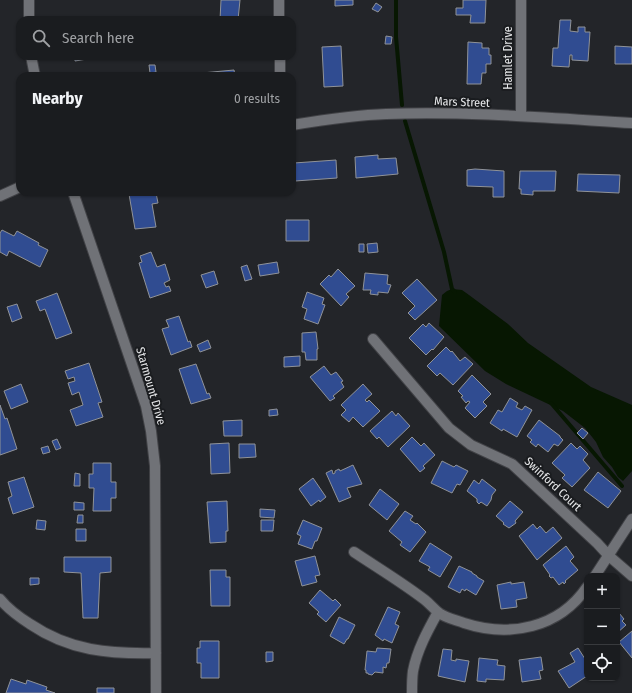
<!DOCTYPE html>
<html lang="en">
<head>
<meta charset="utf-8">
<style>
  body { margin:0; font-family:"Fira Sans Condensed",sans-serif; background:#27292c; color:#f1f3f6 }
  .controls { position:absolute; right:12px; bottom:12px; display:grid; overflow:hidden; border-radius:8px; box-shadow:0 1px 3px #0004 }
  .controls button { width:36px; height:36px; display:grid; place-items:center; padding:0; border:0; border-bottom:1px solid #383a3d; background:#1a1c1f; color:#f1f3f6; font:20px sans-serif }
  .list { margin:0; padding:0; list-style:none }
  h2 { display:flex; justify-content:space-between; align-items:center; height:52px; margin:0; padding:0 16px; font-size:17px }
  h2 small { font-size:13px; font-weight:400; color:#9fa1a4 }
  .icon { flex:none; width:22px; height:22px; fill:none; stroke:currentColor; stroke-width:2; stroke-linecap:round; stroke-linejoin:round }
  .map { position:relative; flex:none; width:632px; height:693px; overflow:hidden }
  .search { position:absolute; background:#1a1c1f; box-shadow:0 1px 3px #0004; left:16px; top:16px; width:280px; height:44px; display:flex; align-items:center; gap:10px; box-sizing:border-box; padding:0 14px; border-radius:12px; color:#9fa1a4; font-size:15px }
  .panel { position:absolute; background:#1a1c1f; box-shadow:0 1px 3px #0004; left:16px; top:72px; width:280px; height:124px; border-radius:12px }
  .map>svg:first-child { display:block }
</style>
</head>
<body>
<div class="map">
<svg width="632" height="693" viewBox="0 0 632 693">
  <rect width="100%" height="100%" fill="#232529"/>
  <path fill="#071702" d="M452,289L462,290L469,295L508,324L528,343L591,387L632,405V471L623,481L618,477L612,467L603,457L596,442L585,428L563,411L506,384L485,371L439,326L442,295L447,291Z"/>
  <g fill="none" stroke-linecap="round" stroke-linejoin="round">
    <path stroke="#071702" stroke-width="4" d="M396,0V37L402,105
      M405,121L444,252L452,289L455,292
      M551,403L622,486"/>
  </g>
  <path fill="#304c91" stroke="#909398" d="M221,0H240L238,20H220Z
    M335,0H353V5L335,6Z
    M463,0H486L485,23H470L471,15H456V8H463Z
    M376,3L382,7L378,12L372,9Z
    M560,20H571L570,31L578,32V27H585V32H590L588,61L572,60V55H570L569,67L552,66L553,48H558Z
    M386,36L392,37L391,44H385Z
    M468,42L482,43V48H489V55H491V64H486V73H482L481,84H467Z
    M341,46L343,86L324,87L322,47Z
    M615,46L632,47V64H615Z
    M75,56H93V58L75,61Z
    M149,65H155L156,72L150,73Z
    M234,70L235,76H191V74Z
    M378,155V159L396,158L398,174L356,178L355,157Z
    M336,160L337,178L295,181L294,163Z
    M475,169L504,171V197H493V187L467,186V170Z
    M520,171H556L555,191H533V195L521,194V189H519Z
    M578,174L620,175L619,193L577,191Z
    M143,192L156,193L158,203L152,204L156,227L135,229L129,194Z
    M286,220H309V241H286Z
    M2,230L14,236L17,231L39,243L38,245L48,250L40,267L9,251L7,256L0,252V233Z
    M377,243L378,252L368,253L367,244Z
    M359,244H364V252H359Z
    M151,252L157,267L165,264L170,280L164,283L166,287L169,286L171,291L150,298L139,263L142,262L140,256Z
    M277,262L279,273L260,276L258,265Z
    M247,265L252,279L245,281L241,267Z
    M338,269L355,286L346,294L349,297L341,306L320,284L329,275L331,277Z
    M214,271L218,284L206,288L201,275Z
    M365,273L388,275L387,284L391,285L388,293L378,292V295L370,294L371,290H363Z
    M417,279L437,300L415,320L408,313L415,306L402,293Z
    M307,292L324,298L322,304L325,305L318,324L304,319L307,309L302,307Z
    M57,293L72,333L56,339L45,309L40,311L36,301Z
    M17,304L22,318L12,322L7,307Z
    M179,316L188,342L190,341L192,347L171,355L162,329L169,327L166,320Z
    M429,323L444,337L433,350L432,349L426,355L409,338L423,324L426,327Z
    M316,332L318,349H317V360H306L305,352H302V333Z
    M208,340L211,348L200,352L197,345Z
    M446,347L451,352L452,351L460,361L465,357L473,364L453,385L440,373L437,376L427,366Z
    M300,356V366L284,367V357Z
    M89,363L102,402L98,403L103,417L76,426L70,410L83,405L79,392L72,395L68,383L75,381L74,377L68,379L65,371Z
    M196,364L207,394L209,393L211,398L191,404L179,369Z
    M324,366L331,375L336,372L343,381L341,382L344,387L333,396L335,398L330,401L310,377Z
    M472,375L491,394L483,402L487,406L475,418L465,408L470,402L468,401L466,403L461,397L463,396L458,391Z
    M21,384L28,402L11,409L4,391Z
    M363,384L372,394L365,400L367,402L369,400L380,411L363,427L353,417L349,422L341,415L346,410L341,405Z
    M510,398L518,403L516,407L522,410L525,406L532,410L517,437L503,429L502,431L490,423L498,410L502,412Z
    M0,405L5,419L7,418L17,449L0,455Z
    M277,409L278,415L269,416V410Z
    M392,411L396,416L398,413L410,426L388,447L379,437L377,439L370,431Z
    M242,420V436H224L223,421Z
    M539,420L560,436V437L563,440L558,446L554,444L548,452L538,444L536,447L530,442L532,440L527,436Z
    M582,428L588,433L583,439L577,433Z
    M412,437L421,446L424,443L435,455L423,466L425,468L420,472L400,449Z
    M57,439L61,448L56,450L52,441Z
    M229,443L230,473L211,474L210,444Z
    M571,443L577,449L580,446L588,454L583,460L590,468L572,487L562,478L565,475L552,463Z
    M239,444H255L256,457L239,458Z
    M48,446L50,452L43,454L41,448Z
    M442,461L454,467L456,465L468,471L460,485L457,484L452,493L431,483Z
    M93,463H111V482H116V498H111V511H93L94,488H89V474H93Z
    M353,465L362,484L347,488L351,497L339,502L326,473L332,470L333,474L335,473V471L339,469L340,471Z
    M598,472L621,491L608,508L584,490Z
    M75,473L80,474V486H74Z
    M24,477L34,507L13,514L8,498L12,496L8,482Z
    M313,478L326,497L320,502L319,500L311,506L299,489Z
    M482,479L496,490L492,495L491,500L487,506L481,502L479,504L477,502V499L467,491L474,480L479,484Z
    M380,489L399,504L387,520L369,505Z
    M227,501L228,531H226V542L210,543L207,502Z
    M510,501L523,512L515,521L516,523L509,528L503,524L504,523L496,516Z
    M74,502L84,503V510H74Z
    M260,509L275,510L274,518L260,517Z
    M405,511L413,516L410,520L416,524L417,523L426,532L410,552L400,545L402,542L389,531Z
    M78,515H83V523H77Z
    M37,520L46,521L45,530L36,529Z
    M261,520H274L273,531H261Z
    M303,520L322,528L317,541H315L312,549L298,544L301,536L297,534Z
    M533,524L537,529L540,526L546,533L553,527L562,538L537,560L519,536Z
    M76,529H86V541H76Z
    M430,543L452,557L440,577L428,570L430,567L419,561Z
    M566,546L574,557L570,561L578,570L565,581L566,582L564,584L563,582L559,585L553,577L551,578L549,576L550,575L543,565Z
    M315,556L320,575L315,576L317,582L302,586L295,561Z
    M64,557H111V572L100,573L98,618H83L81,573L64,572Z
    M459,566L472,572V573L477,576V577L484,581L476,595L466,589L465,591L462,589L460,593L448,587Z
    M210,570H226V577H230V606H211Z
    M30,578H39V584L30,585Z
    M511,582V584L524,582L527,598L516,600L517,607L501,609L497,585Z
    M320,590L333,601L335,599L341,605L326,622L317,614L319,612L309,603Z
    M388,607L400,612L395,624L399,626L392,643L384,639L383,641L375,635Z
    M619,613L624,619L622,621L626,625L617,633V615Z
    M339,617L355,625L348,639H347L344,644L330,636Z
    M632,631V658L619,642Z
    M200,641H219V678H201V663H197V648H200Z
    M377,648L391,649L389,663H387L386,668L383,667V673L375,672L372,675L368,674V673H366V670H365L367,651L376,652Z
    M578,648L587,662V676L569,688L558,671L575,662L570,653Z
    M443,649L452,650L451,660L456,661V659L469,661L465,682L438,676Z
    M266,652H273V661L266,662Z
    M541,657L543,670L539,671L541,679L522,682L519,660Z
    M479,658L498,660L497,665L505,666L504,680L486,679V682L477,681Z
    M11,679L26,684L27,680L47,687L46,690L55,693H6Z
    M97,688H114V693H97Z"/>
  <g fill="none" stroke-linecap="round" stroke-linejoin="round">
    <defs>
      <path id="minor" d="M279,0V20
        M29,20V0
        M31,56L35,76
        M280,56V76
        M521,116V0
        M292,125C323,120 355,115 386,114C468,111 550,118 632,123
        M73,192L146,406L151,431L155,466L156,693
        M0,196L20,187
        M373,339L449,428L471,445L512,464L597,543L609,556L632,576
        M354,552C378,568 403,583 425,600C430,604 434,609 439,613C446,618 456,620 464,623C510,638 559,628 587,587
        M595,576L632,519
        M0,599C8,609 19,617 30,624C70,651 109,654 156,653
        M412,693C412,686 412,678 413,671C417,650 428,630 438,612"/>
    </defs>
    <use href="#minor" stroke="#414246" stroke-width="12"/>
    <use href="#minor" stroke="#707277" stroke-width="10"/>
  </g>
  <g text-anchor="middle" stroke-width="4" stroke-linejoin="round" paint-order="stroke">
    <g font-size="12" fill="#e7e8ea" stroke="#1a1c1f">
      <text transform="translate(508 58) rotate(-90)" y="4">Hamlet Drive</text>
      <text transform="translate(462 102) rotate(2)" y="4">Mars Street</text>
      <text transform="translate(151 386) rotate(74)" y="4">Starmount Drive</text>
      <text transform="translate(553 484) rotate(43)" y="4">Swinford Court</text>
    </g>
  </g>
</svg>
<div class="controls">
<button>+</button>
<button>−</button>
<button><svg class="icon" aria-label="locate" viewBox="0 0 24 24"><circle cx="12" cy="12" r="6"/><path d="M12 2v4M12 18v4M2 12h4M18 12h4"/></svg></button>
</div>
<div class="search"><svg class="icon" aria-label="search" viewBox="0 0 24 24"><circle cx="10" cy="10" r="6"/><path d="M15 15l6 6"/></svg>Search here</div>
<section class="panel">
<h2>Nearby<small>0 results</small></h2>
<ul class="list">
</ul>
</section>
</div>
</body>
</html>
